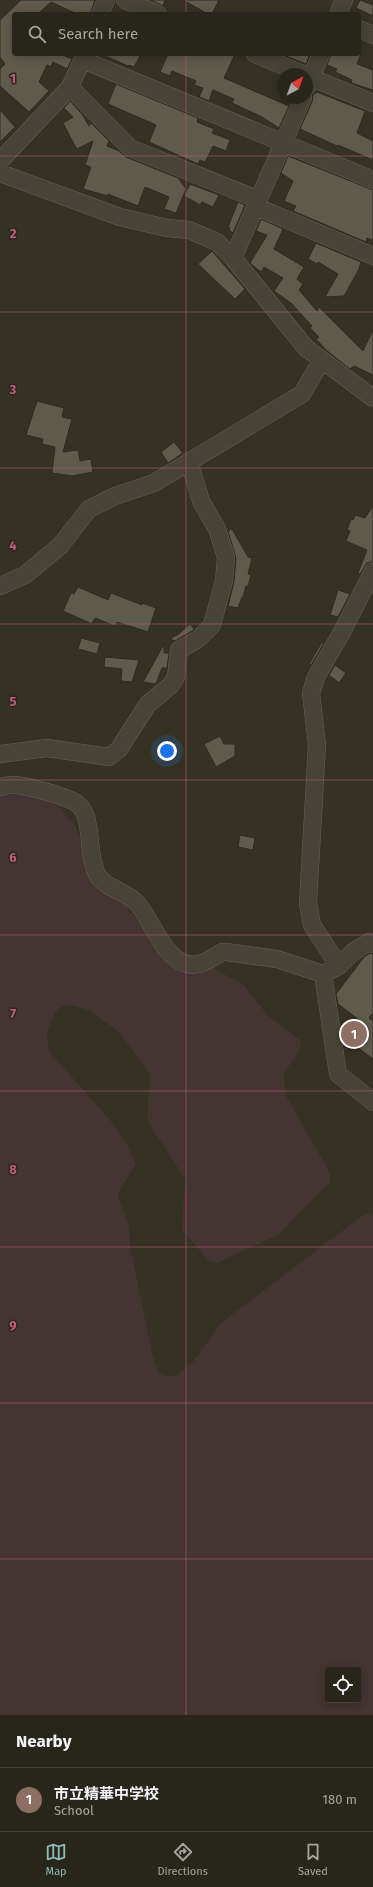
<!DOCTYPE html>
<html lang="en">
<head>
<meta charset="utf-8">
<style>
  body { margin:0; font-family:"Fira Sans","Noto Sans JP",sans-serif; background:#302e23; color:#f1f3f6 }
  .controls { position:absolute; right:12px; bottom:12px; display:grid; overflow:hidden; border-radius:4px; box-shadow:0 2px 10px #0003 }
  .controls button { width:36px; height:36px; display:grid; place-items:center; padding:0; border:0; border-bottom:1px solid #444339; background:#28261a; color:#f1f3f6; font:20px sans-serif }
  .compass { position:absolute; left:277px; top:68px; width:36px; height:36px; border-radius:50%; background:#28261a; box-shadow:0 2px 10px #0003; rotate:41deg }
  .you { position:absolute; left:167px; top:751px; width:14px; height:14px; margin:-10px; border:3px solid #fff; border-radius:50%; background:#1a73e8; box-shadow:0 0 0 6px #1a73e833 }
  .badge { display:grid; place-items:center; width:26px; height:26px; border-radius:50%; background:#8bbbb9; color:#fff; font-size:13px; font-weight:700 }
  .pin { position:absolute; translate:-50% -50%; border:2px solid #fff; box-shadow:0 1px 4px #0006 }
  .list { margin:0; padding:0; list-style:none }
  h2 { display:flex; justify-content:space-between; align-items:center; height:52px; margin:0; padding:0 16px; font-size:17px }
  h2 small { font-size:13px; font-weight:400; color:#a5a5a2 }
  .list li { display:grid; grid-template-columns:26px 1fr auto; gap:12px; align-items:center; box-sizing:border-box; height:64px; padding:0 16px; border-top:1px solid #444339 }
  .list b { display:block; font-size:15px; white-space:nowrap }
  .list p { margin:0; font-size:13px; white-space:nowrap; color:#a5a5a2 }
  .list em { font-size:13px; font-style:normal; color:#a5a5a2 }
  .icon { flex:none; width:22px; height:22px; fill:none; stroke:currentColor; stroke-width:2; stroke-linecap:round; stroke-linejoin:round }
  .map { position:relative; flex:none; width:373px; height:1715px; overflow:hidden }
  .search { position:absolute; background:#28261a; box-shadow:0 2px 10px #0003; left:12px; right:12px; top:12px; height:44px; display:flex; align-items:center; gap:10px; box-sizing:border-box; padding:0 14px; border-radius:4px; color:#a5a5a2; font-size:15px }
  .sheet { height:116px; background:#28261a }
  nav { display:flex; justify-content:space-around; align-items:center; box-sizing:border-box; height:56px; border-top:1px solid #444339; background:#28261a; font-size:11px; color:#a5a5a2 }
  nav a { display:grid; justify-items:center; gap:2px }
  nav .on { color:#8bbbb9 }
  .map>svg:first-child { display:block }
</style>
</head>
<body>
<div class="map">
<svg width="373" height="1715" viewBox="0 0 373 1715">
  <rect width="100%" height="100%" fill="#363223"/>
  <path fill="#443432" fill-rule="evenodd" d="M31,793L59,807L75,825L93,873L128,908L160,950L194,968H213L244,985L269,1017L301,1041L300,1050L284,1073L285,1094L330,1173V1182L279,1234L217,1263L208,1260L182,1230L185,1179L150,1125L147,1116L150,1074L118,1031L89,1010L70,1005L61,1007L54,1014L47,1032L49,1051L110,1120L128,1145L136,1165L120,1188L118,1198L129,1225L130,1246L152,1353L158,1372L167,1376L177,1375L192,1363L222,1322L366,1213L373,1216V1715H0V795ZM328,1670H358V1700H328Z"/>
  <path fill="#605a4a" stroke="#2e2a1e" d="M21,0H95L90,14H77L51,2L38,14H14V54H60L72,59L67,69L53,62L51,67L47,65L39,82L49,91L29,112L0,86V69L5,64L0,57V20Z
    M151,0H165L163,6Z
    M183,0H219L212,14H208Z
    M360,0L373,5V16L356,8Z
    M101,54H141L134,67L129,65L128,66Z
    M168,54H235L224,78L289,106L279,128L262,117L232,103L234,99L213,90L209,101L199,97L203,88L194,85L196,81L172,71L170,76L160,72Z
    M281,54H310L306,64Z
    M331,54H361L357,64L373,70V90L351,83L352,80L335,72L337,69L327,65Z
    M116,84L198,118L197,122L214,129L212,133L230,140L226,151L213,146L205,162L200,160L198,164L149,142L156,125L108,104Z
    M317,92L365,111L357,133L373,141V160L338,145L337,146L300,129L312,102L313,95Z
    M70,101L82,114L89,126L91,123L109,141L107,146L119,151L126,157L178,178L186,189L176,213L164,209L169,197L145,187L138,206L108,194V196L83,189L91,167L85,165L93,141L77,149L74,144L63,123L73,117L64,108Z
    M0,110L15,127L0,142Z
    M288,156L373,190V240L367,238L366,242L293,211L296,206L284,201L293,181L281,173Z
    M190,184L219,195L213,207L202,202L200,205L184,196Z
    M238,202L245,205L233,233L229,230L230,228L228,227Z
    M261,219L283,229L274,249L304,267L297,279L303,284L299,290L317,311L319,307L363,351L373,330V375L354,366L350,369L326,350L316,339L319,337L310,328L312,326L291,303L274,291L283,278L264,267L261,272L250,263L267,235L256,231Z
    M316,243L361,262L359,269L344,296L325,297L338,274L318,262L317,264L308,259Z
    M212,251L245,289L235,299L198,264Z
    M37,401L64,408L62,417L72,419L63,452L78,450L80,461L91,459L93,472L72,476L52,473L55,447L42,444L43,439L26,435Z
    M174,442L183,453L168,463L161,452Z
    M373,506V561L367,563L360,574L358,573L367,550L346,541L350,531L347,530L351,519L353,520L355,515L365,518Z
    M232,529L248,557L252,558L248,574L251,575L248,586H246L243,597H242L238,608L228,606L234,582L236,558L228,531Z
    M78,587L108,600L111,593L142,605V603L156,608L148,632L117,622L115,626L95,618L92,624L63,611L71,593L74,594Z
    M338,590L350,594L338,617L330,615Z
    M190,624L194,629L192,631L175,641L170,639L180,633Z
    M81,638L100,643L97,654L78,649Z
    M322,642L324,643L311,665L309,664Z
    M164,644V653H169L167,668H162L156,684L143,682Z
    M105,657L139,660L132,682L121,681L122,669L104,667Z
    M335,665L346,673L339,683L329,675Z
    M220,736L224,744H235V756L216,767L204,744Z
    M240,835L255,838L253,850L238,847Z
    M370,953L373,954V1013L369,1018L373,1021V1059L345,1038L359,1020L338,1004L336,994L364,957Z"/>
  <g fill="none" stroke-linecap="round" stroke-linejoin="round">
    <defs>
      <path id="minor" d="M125,0L158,14
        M100,14L106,0
        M338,14L344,0
        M359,29L373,35
        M255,54L303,74
        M83,60L373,180
        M307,76L373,103
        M70,87L130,148L259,200
        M307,87L321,54
        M0,161L70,87L85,54
        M0,173L120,217L167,228L189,230L217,242L233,258L306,348L373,398
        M257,207L373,256
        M233,258L303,98
        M0,586L25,575L60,546L89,509L115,496L154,483L302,394L321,361
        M0,754L47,748L109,757L119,749L148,704L171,685L176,677L179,650L198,639L212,625L224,581L226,557L217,529L201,501L189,461
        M0,787C5,786 10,784 15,785C30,786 59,795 73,801C79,804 84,811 86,817C92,836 88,856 97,874C104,888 125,891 136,902C153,919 166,971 198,964C206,963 215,956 222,952H226L277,959L323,974L339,966L353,952L369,942L373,944
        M339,966L312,925L308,903L317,745L311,693L316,677L342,632L373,571
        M323,974L338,1074L373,1102"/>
    </defs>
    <use href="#minor" stroke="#656154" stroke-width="18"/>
    <use href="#minor" stroke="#474337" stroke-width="17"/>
  </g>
  <path fill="none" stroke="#c25b7d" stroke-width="1" stroke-opacity="0.55" d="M186,0V14M186,54V1715M0,156H373M0,312H373M0,468H373M0,624H373M0,780H373M0,935H373M0,1091H373M0,1247H373M0,1403H373M0,1559H373"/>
  <g font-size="13" text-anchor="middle" font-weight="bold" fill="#c25b7d" stroke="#2b281c" stroke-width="3" stroke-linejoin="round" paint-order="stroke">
    <text x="13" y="83">1</text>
    <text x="13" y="238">2</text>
    <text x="13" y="394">3</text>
    <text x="13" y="550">4</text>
    <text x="13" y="706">5</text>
    <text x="13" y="862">6</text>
    <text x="13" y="1018">7</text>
    <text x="13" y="1174">8</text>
    <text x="13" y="1330">9</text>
  </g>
</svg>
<div class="controls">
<button><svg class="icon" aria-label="locate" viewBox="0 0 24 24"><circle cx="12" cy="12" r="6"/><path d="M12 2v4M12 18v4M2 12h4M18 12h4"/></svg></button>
</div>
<svg class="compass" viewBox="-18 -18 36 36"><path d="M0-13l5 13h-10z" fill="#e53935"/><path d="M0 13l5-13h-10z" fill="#a5a5a2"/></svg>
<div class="you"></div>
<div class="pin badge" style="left:354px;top:1034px;background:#8d6e63">1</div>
<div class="search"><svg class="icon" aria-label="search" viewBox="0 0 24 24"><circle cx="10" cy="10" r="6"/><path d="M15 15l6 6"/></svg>Search here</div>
</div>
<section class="sheet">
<h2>Nearby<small></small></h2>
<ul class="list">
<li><span class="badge" style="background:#8d6e63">1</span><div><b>市立精華中学校</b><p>School</p></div><em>180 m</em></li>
</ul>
</section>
<nav>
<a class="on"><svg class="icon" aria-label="map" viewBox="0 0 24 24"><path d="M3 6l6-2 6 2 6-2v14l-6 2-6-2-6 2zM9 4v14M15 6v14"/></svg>Map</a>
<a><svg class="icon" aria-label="directions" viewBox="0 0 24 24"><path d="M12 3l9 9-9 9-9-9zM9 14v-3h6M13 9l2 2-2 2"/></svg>Directions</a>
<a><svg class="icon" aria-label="saved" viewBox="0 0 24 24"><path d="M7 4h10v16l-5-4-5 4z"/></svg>Saved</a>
</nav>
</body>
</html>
